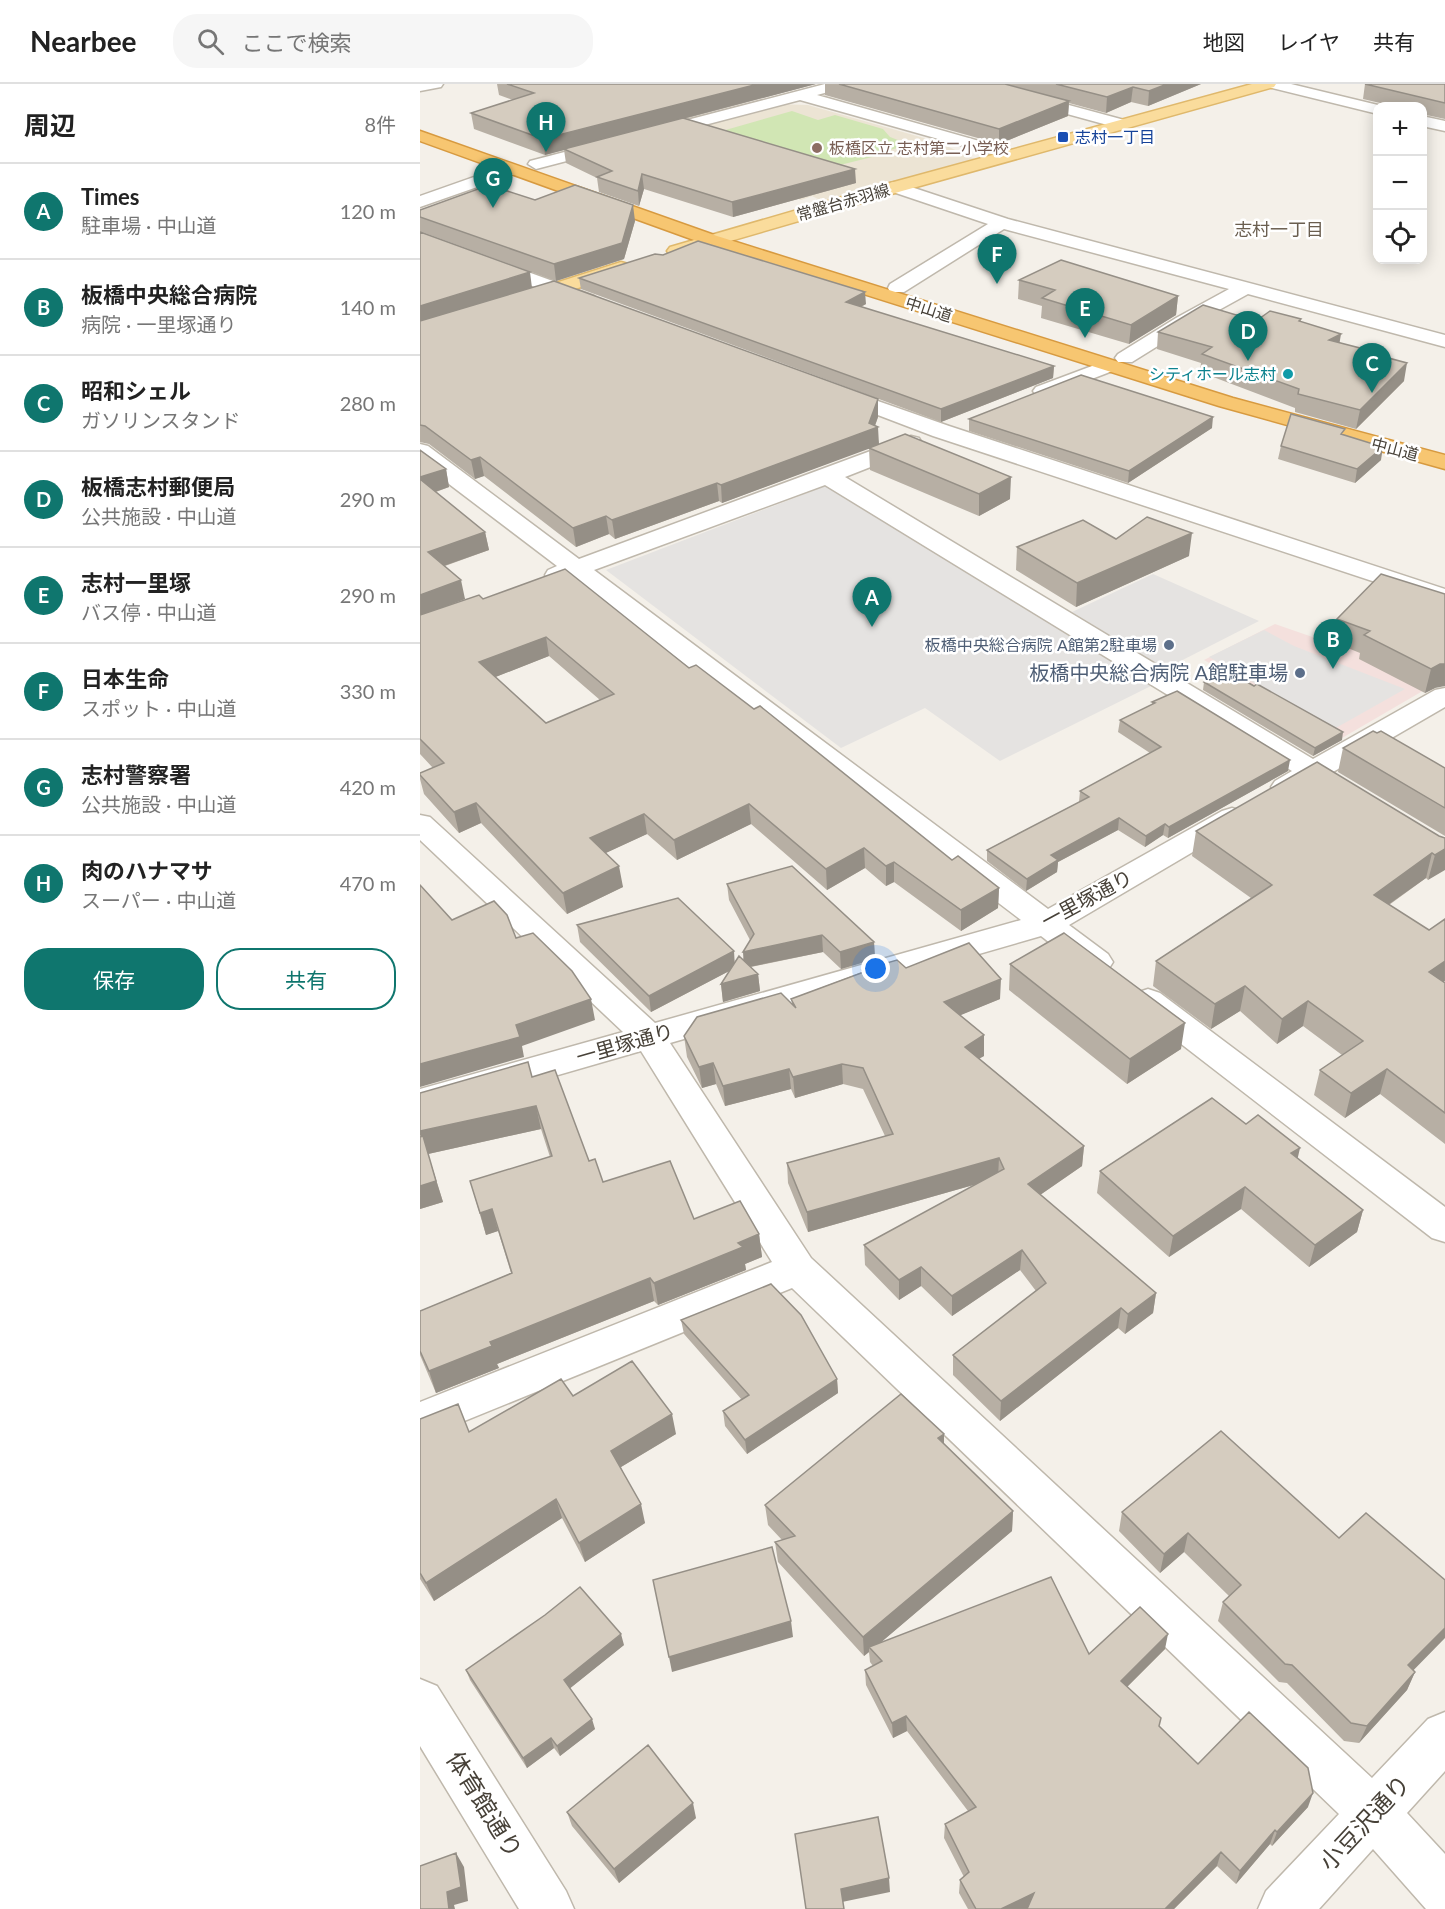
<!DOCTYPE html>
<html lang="ja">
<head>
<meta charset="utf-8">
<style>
  body { margin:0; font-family:Lato,"Noto Sans JP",sans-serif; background:#f6f6f6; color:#222 }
  .controls { position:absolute; right:18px; top:18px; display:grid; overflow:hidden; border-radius:12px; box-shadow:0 3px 15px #0003 }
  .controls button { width:54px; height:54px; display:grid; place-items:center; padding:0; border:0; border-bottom:2px solid #e0e0e0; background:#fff; color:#222; font:30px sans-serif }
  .you { position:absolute; left:456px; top:885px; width:21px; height:21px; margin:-15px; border:4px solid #fff; border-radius:50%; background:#1a73e8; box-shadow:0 0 0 9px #1a73e833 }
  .badge { display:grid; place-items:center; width:39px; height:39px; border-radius:50%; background:#0f766e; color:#fff; font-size:20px; font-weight:700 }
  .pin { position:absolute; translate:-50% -50px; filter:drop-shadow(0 2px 3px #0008) }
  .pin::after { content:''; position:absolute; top:32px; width:21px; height:18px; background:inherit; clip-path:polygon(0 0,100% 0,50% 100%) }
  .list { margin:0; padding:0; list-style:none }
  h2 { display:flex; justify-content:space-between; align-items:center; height:78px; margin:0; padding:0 24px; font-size:26px }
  h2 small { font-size:20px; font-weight:400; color:#767676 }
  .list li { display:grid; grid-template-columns:39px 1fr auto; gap:18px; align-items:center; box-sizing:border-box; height:96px; padding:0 24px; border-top:2px solid #e0e0e0 }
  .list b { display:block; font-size:22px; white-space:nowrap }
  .list p { margin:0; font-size:20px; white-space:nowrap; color:#767676 }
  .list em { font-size:20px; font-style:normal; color:#767676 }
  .actions { display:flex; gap:12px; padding:18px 24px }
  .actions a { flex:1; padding:14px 0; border:2px solid #0f766e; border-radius:24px; text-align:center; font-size:21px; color:#0f766e }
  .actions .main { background:#0f766e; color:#fff }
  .icon { flex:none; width:33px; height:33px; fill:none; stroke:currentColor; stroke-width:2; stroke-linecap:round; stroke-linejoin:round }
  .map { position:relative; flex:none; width:1025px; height:1825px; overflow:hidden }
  header { display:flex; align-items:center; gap:36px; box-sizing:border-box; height:84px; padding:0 30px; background:#fff; border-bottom:2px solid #e0e0e0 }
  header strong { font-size:28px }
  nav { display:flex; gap:33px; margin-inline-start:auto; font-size:21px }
  .search { width:420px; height:54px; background:#f6f6f6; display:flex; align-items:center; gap:15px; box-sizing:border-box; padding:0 21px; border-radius:24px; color:#767676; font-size:22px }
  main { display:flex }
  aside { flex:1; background:#fff }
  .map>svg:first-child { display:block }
</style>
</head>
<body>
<header>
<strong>Nearbee</strong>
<div class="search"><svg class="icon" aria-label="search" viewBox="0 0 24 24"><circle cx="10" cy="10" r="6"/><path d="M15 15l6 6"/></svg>ここで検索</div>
<nav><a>地図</a><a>レイヤ</a><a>共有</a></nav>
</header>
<main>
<aside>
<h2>周辺<small>8件</small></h2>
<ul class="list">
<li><span class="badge">A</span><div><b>Times</b><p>駐車場 · 中山道</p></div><em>120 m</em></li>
<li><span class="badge">B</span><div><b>板橋中央総合病院</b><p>病院 · 一里塚通り</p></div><em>140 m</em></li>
<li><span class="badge">C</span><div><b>昭和シェル</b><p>ガソリンスタンド</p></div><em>280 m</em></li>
<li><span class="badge">D</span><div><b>板橋志村郵便局</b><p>公共施設 · 中山道</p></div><em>290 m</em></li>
<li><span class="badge">E</span><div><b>志村一里塚</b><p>バス停 · 中山道</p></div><em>290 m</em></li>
<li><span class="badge">F</span><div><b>日本生命</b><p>スポット · 中山道</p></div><em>330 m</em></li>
<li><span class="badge">G</span><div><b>志村警察署</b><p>公共施設 · 中山道</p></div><em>420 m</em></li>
<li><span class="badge">H</span><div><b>肉のハナマサ</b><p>スーパー · 中山道</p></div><em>470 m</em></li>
</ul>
<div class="actions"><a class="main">保存</a><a>共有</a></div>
</aside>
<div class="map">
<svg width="1025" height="1825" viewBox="0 0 1025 1825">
  <rect width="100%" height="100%" fill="#f4f0e9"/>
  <path fill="#ece4d4" d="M355,20L388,21L518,58L557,76L404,118L392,112L381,116L323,95L228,54Z"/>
  <path fill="#f4e0dd" d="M963,500L1025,594L922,654L784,576L855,540L904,557Z"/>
  <path fill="#d1e6b4" d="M372,27L398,36L415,31L463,45L470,53L491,61L456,69L460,71L396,87L295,49Z"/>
  <path fill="#e5e3e1" d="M411,400L735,600L580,677L505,624L421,664L186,486Z
    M733,490L839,537L745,585L652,528Z
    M844,546L874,562L985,605L914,645L789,573Z"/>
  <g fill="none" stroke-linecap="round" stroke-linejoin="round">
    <defs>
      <path id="minor" d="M0,0H23L21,3L0,7Z
        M405,0H429L427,3L397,11L598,68L600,71L598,74H586L380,16L116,85L108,80L110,77Z
        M547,0H571L708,37L710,40L702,45L549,3Z
        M846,0H871L962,22H958V30L848,3Z
        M1002,32L1025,37V47L1002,42Z
        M91,80L99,85L97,89L0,123V112Z
        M476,98L588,135L1025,251V263L828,210L770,242L712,278H698L695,274L698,270L756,234L809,205L584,145L484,208H470L468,204L470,200L568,140L470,107L468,103L470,99Z
        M0,149L174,212L177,216L174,220H160L0,160Z
        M688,276L695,278L698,282L695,286L630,311L623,313L616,311L613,307L616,303Z
        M415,302L529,342L1025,505V521L513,352L408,312L405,308L408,304Z
        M491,352L499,354L502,359L499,364L425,393L893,675L1015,606L1025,604V623L913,688L922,697L918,703L908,706L892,700C879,707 870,713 855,709L851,703L855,697L872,687L405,401L174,486L628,825L802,727L812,724L822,727L827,733L822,739L649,841L688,870L693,878L688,886C663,893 641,867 621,852L250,959L391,1174L952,1694L1008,1635L1025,1628V1687L987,1729L1025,1770V1825H1006L953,1765L899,1825H838L846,1807L919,1730L372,1204L0,1355V1318L352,1178L221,967L0,1031V1005L203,948L0,756V731L10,733L235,939L601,836L152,494L137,498L128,496L125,491L128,486L137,482L0,378V360L8,362L159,475Z
        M728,905L740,909L1025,1123V1158L1012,1154L716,925L711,917L716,909Z
        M0,1595L17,1602L146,1807L154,1825H99L0,1662Z"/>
      <path id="major" d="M832,0H856L854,3L482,107L262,171H250L247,167L250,163L470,99Z
        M201,178L208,180L210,184L208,188L105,221L98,219L95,215L98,211Z"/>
      <path id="highway" d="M0,47L297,152L813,314L1025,371V385L799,322L285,160L0,57Z"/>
    </defs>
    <use href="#minor" stroke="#bfb8ac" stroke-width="3"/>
    <use href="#major" stroke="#dfb86c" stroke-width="3"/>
    <use href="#highway" stroke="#d79a40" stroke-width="3"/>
    <use href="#minor" fill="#fff" fill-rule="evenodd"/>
    <use href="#major" fill="#fadc9c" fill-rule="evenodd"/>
    <use href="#highway" fill="#f7c671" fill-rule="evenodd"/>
  </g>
  <path fill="#b7afa4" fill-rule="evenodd" d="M77,0H396L264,35L436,99L313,133L224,105L219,122L179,108L177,94L146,79L144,66L125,71L54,45L51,29L93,16L79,11Z
    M405,0H781L728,22L711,18L686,29L649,19L648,32L579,60L405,11Z
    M945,0H1025V35L1002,30V22H973L943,15Z
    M115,116L215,137L204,175L136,197L2,148L112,203L458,315V333L455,342L459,360L590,415L559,432L450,386L449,364L302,419L299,417L195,455L189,450L156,463L64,392L55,395L9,360L0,358V126Z
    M159,194L446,220L441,223L634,282L633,294L521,338L161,205Z
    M599,196L758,212L756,231L709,260L621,234L622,222L598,215Z
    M881,235V238L920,259L966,273L984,297L936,345L875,328V324L780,288L781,279L737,265L738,248L836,237Z
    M549,335L792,344L708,399L549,347Z
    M861,362L961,376L935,399L858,375Z
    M0,366L26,385L29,403L16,408L65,448L69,466L25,482L45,515L17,526L63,515L269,584L334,625L532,776L579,804L578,824L541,847L474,798L466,802L445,784L407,806L331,740L257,776L227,750L185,769L203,803L147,830L61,739L39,749L4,710L0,695V689L13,684L0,670ZM129,572L180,616L126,639L75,593Z
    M696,455L769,472L656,523L596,486L597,463Z
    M1025,510L1015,604L1005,609L939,575L940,569L913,558L917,535Z
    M784,598L922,656L893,672L783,606Z
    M732,618L868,687L748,754L743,751L725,763L698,746L638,778L637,788L606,807L567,777V766L659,718L660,707L730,669L698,648L700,636L732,621Z
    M923,664L1025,684V752L918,688Z
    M776,747L1019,752L1025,754L1008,796L1006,794L969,821L1025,899V1060L960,1010L925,1034L894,1011L900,986L922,971L883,942L857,960L820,927L791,945L733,902L736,877L831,814L772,772Z
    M307,800L454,858L455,875L421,885L403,868L331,883L338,890L340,907L303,918L301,900L309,887L231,928L160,858L157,841L315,878L323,876L330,856L309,816Z
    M590,880L761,965L707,1000L589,906Z
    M486,884L580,915L540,931L564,951V972L559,974L664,1062L662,1082L620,1111L736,1209L733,1229L705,1250L698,1244L580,1337L533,1291V1271L616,1207L600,1186L532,1232L501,1202L479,1216L445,1181L444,1161L557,1100L388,1148L368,1099L367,1079L465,1052L443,1005L423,1000L375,1014L371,1005L305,1022L296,1000L282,1004L267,973L264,952L372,919L371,915L442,888V886Z
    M112,993L183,1098L274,1135L339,1150L342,1173L325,1180L326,1186L238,1221L234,1217L77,1280L79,1284L16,1309L0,1271V1227L91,1189L78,1147L66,1151L50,1097L130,1073L121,1045L8,1070L23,1118L0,1125V1053Z
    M826,1040L877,1074L943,1126L937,1148L889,1183L821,1125L749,1173L677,1109L680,1087Z
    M261,1236L417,1295L418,1309L327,1370L305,1342L303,1327L322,1316L264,1250Z
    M153,1312L256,1350L201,1383L225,1439L165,1478L142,1434L14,1517L0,1495V1335L49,1348Z
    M801,1347L995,1588L987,1606L939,1659L924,1657L867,1599L859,1598L798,1537L803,1518L809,1512L764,1468L740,1489L699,1447L702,1428Z
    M524,1350V1360L593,1427L592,1447L461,1558L669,1570L745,1565L707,1603L739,1642L778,1680L888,1723L852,1762L850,1760L816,1800L797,1782L754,1825H548L539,1809L540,1796L544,1793L524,1754L525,1740L548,1727L487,1647L473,1654L446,1601L445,1586L453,1582L450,1578L449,1568L444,1572L358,1478L355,1458L362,1456L348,1441L345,1421Z
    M204,1561L150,1604L175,1645L140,1672L134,1664L107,1684L50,1596L46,1586Z
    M147,1728L276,1734L199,1799L152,1742Z"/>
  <path fill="#958f86" d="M338,0H396L125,71L123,55Z
    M747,0H781L728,22L729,7Z
    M713,3L711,18L686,29L687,13Z
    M649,17L648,32L579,60V45Z
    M435,85L436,99L313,133L312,118Z
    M222,90L224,105L219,122L218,107Z
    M213,121L215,137L204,175L136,197L134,180Z
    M110,188L112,204L0,240V222Z
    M445,208L446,220L426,230V218Z
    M758,212L756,231L709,260L711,241Z
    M921,250L918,268L909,256Z
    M987,279L984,297L936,345L940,326Z
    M634,282L633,294L521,338V325Z
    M458,315V333L454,344L458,343L459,361L302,419L301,401L449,339Z
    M793,333L792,344L708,399L709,387Z
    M963,363L961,376L935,399L937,385Z
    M60,373L64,392L55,395L51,376Z
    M26,385L29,403L3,412L0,399V393Z
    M591,393L590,415L559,432V410Z
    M297,399L299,417L195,455L192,436Z
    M186,432L189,450L156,463L153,444Z
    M65,448L69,466L12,486L8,468Z
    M772,449L769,472L656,523L657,499Z
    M41,496L45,515L0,532V511Z
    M126,553L129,572L63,598L59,578Z
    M1020,580H1025V602L1015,604L1005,609L1011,585Z
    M923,648L922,656L893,672L895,664Z
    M870,676L868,687L748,754L749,743Z
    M56,719L61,739L39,749L34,728Z
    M329,720L331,740L257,776L254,756Z
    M224,730L227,750L173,775L170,754Z
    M699,734L698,746L638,778L637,788L606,807L607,795L631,771Z
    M745,740L743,751L725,763L726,752Z
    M444,764L445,784L407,806L406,785Z
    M1025,765V786L1008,796L1015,771Z
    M1012,769L1006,794L948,835L954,811Z
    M474,778V798L466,802V782Z
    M199,782L203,803L147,830L143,809Z
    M579,804L578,824L541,847V826Z
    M402,851L403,868L324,884L323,868Z
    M454,858L455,875L421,885L420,868Z
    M314,867L315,884L231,928L229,912Z
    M1025,877V897L1002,913L1009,888Z
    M338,890L340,907L303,918L301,900Z
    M581,895L580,915L524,938V918Z
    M825,902L820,927L791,945L795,920Z
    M171,915L175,936L102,962L104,973L0,1003V980L96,941Z
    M888,917L883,942L857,960L862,935Z
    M765,939L761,965L707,1000L710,975Z
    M564,951V972L545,983V963Z
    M293,979L296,1000L282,1004L279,983Z
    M422,980L423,1000L375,1014L373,993Z
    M369,985L371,1005L305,1022L303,1002Z
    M967,985L960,1010L925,1034L931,1009Z
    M116,1022L121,1045L8,1070L23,1118L0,1125V1102L6,1070L0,1051V1047Z
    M664,1062L662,1082L607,1120L608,1100Z
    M880,1064L875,1086L871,1069Z
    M579,1074L578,1094L388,1148L387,1128Z
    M825,1103L821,1125L749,1173L753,1152Z
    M72,1125L78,1147L66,1151L60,1129Z
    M943,1126L937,1148L889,1183L895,1161Z
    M339,1150L342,1173L325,1180L326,1186L238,1221L234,1199L318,1159Z
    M602,1166L600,1186L532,1232V1212Z
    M501,1183V1202L479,1216V1196Z
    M230,1194L234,1217L77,1280L79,1284L16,1309L9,1287L70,1258Z
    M736,1209L733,1229L705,1250L708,1230Z
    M701,1224L698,1244L580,1337L581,1317Z
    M417,1295L418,1309L327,1370L325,1356Z
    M252,1330L256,1350L196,1386L191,1367Z
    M524,1350V1370L518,1354Z
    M136,1415L142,1434L14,1517L6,1499Z
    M221,1420L225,1439L165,1478L159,1459Z
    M593,1427L592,1447L452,1566L449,1563V1568L444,1572L443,1553Z
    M768,1449L764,1468L740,1489L744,1470Z
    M371,1537L373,1553L252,1588L249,1573Z
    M1025,1544V1554L980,1600L988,1581Z
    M201,1550L204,1561L148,1606L144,1596Z
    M748,1550L745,1565L698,1612L701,1597Z
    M995,1588L987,1606L939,1659L947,1642Z
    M486,1632L487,1647L473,1654L472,1639Z
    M172,1635L175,1645L140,1672L137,1662Z
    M131,1654L134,1664L107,1684L103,1674Z
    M893,1709L888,1723L852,1762L857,1748Z
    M273,1719L276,1734L199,1799L194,1785Z
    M855,1746L850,1760L816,1800L820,1787Z
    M801,1768L797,1782L754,1825H745Z
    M36,1769L44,1783L48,1817L34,1821L35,1825H29L27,1808Z
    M469,1794L470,1808L422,1818L421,1805Z
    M614,1809L608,1825H581Z"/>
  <path fill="#d5ccbf" stroke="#958f86" stroke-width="1.5" fill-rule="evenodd" d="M87,0H338L123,55L51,29L114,9Z
    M419,0H585L649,17L579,45Z
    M636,0H747L729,7L713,3L687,13Z
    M945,0H1025V19Z
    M263,34L435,85L312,118L222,90L218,107L177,93L192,87L144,65Z
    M69,101L115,116L155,101L213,121L202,159L134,180L0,133V126Z
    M0,148L110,188L0,222Z
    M278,157L445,208L426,218L634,282L521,325L159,194L235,170L243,171Z
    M641,176L758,212L711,241L622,214L635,206L599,196Z
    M134,197L458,315L449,339L458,343L301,401L297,399L192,436L186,432L153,444L60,373L51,376L5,342L0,341V237Z
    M783,221L836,237L850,227L881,235L879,237L921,250L909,256L967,271L965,273L987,279L940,326L878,310L879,305L782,270L792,263L738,248Z
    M661,291L793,333L709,387L549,335Z
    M871,330L925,345L921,350L963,363L937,385L861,362Z
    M485,350L591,393L559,410L449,364Z
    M0,366L26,385L0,393Z
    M0,395L65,448L8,468L41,496L0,511Z
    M727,433L772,449L657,499L597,463L663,436L696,455Z
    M145,485L269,584L276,581L334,625L340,622L532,776L538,772L579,804L541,826L474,778L466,782L444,764L406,785L329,720L254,756L224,730L170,754L199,782L143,809L56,719L34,728L0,691V689L24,679L0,655V531L59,511L63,515ZM126,553L194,610L126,639L59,578Z
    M961,490L1025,510V580H1020L1011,585L944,551L950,547L917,535Z
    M808,587L834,602L837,600L923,648L895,664L784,598Z
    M757,607L870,676L749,743L745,740L726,752L699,734L631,771L638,776L607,795L567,766L669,713L660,707L741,663L700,636L735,619L732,618Z
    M953,647L957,649L961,647L1025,684V724L923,664Z
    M897,678L1019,752L1025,754V765L1015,771L1012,769L954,811L1009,846L1025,835V877L1009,888L1025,899V1029L967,985L931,1009L900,986L943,957L888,917L862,935L825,902L795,920L736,877L852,801L776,747Z
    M372,782L454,858L420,868L402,851L323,868L334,850L307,800Z
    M0,801L32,836L74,817L87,831L96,854L113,849L152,887L171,915L96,941L100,953L0,980Z
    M258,814L314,867L229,912L157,841Z
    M644,849L765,939L710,975L590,880Z
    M549,859L581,895L524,918L564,951L545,963L664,1062L608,1100L736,1209L708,1230L701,1224L581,1317L533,1271L626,1199L602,1166L532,1212L501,1183L479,1196L444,1161L584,1085L579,1074L387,1128L367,1079L473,1050L443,984L422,980L373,993L369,985L303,1002L293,979L279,983L264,952L277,933L361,909L376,924L371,915L444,888L442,886L477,876L486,884Z
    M319,872L338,890L301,900Z
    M108,978L112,993L135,986L169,1077L175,1075L183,1098L250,1077L274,1135L320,1117L339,1150L318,1159L323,1163L234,1199L230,1194L70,1258L72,1262L9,1287L0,1267V1227L92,1189L72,1125L60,1129L50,1097L132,1072L116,1022L0,1047V1009Z
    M792,1014L826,1040L838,1031L880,1064L871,1069L943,1126L895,1161L825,1103L753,1152L680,1087Z
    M3,1052L16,1097L0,1102V1053Z
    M351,1200L381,1231L417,1295L325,1356L303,1327L329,1311L261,1236Z
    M212,1277L252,1330L191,1367L221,1420L159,1459L136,1415L6,1499L0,1489V1335L38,1320L49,1348L141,1295L153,1312Z
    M481,1310L524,1350L518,1354L593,1427L443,1553L355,1458L375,1452L345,1421Z
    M801,1347L919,1454L946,1429L1025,1496V1544L988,1581L995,1588L947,1642L931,1639L872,1581L865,1580L803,1518L821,1501L768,1449L744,1470L702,1428Z
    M352,1463L371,1537L249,1573L233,1496Z
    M631,1493L669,1570L720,1523L748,1550L701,1597L741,1634L739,1642L778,1680L829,1628L888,1684L893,1709L857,1748L855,1746L820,1787L801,1768L745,1825H607L614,1809L581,1825H556L540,1796L549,1788L525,1740L556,1723L486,1632L472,1639L445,1586L462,1577L449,1563Z
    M160,1503L201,1550L144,1596L172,1635L137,1662L131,1654L103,1674L46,1586L125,1531Z
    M228,1661L273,1719L194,1785L147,1728Z
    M458,1733L469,1794L421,1805L424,1825H386L375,1750Z
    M36,1769L41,1803L27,1808L29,1825H0V1782Z"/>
  <rect fill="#1a4fb4" stroke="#fff" stroke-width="2" x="637" y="47" width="12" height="12" rx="3"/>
  <circle fill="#8d6e63" stroke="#fff" stroke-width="2" cx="397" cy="64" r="6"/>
  <circle fill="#0f9aa8" stroke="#fff" stroke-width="2" cx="868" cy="290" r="6"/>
  <g fill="#5c6f8a" stroke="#fff" stroke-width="2">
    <circle cx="749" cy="561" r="6"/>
    <circle cx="880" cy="589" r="6"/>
  </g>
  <g text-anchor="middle" stroke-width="5" stroke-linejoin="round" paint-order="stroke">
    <g font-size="16" fill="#164399" stroke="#fff" text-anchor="start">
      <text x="655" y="59">志村一丁目</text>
    </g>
    <g font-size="16" fill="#785e54" stroke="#fff" text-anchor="start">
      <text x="409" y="70">板橋区立 志村第二小学校</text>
    </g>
    <g font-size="16" fill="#474138" stroke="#fff">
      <text transform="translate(423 118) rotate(-16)" y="6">常盤台赤羽線</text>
      <text transform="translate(509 225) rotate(18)" y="6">中山道</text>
      <text transform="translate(975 365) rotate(15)" y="6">中山道</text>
    </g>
    <g font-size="16" fill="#0d838f" stroke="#fff" text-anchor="end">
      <text x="856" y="296">シティホール志村</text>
    </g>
    <g font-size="16" fill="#4e5e75" stroke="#fff" text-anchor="end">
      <text x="737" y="567">板橋中央総合病院 A館第2駐車場</text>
    </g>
    <g font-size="18" fill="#6a5e4f" stroke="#fff">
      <text x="859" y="152">志村一丁目</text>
    </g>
    <g font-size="20" fill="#4e5e75" stroke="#fff" text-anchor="end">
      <text x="868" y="596">板橋中央総合病院 A館駐車場</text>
    </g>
    <g font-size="20" fill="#474138" stroke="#fff">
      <text transform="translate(667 815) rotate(-28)" y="7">一里塚通り</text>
      <text transform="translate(205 960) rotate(-16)" y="7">一里塚通り</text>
    </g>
    <g font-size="24" fill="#474138" stroke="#fff">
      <text transform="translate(64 1721) rotate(58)" y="8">体育館通り</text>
      <text transform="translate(945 1739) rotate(-47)" y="8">小豆沢通り</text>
    </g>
  </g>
</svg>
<div class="controls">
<button>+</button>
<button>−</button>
<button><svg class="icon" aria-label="locate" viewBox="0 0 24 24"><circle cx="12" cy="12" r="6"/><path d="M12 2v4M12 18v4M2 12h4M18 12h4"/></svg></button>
</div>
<div class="you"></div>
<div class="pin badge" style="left:452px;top:543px">A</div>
<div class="pin badge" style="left:913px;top:585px">B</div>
<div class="pin badge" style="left:952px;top:309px">C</div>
<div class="pin badge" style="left:828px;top:277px">D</div>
<div class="pin badge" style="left:665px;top:254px">E</div>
<div class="pin badge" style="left:577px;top:200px">F</div>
<div class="pin badge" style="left:73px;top:124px">G</div>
<div class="pin badge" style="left:126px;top:68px">H</div>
</div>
</main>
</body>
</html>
